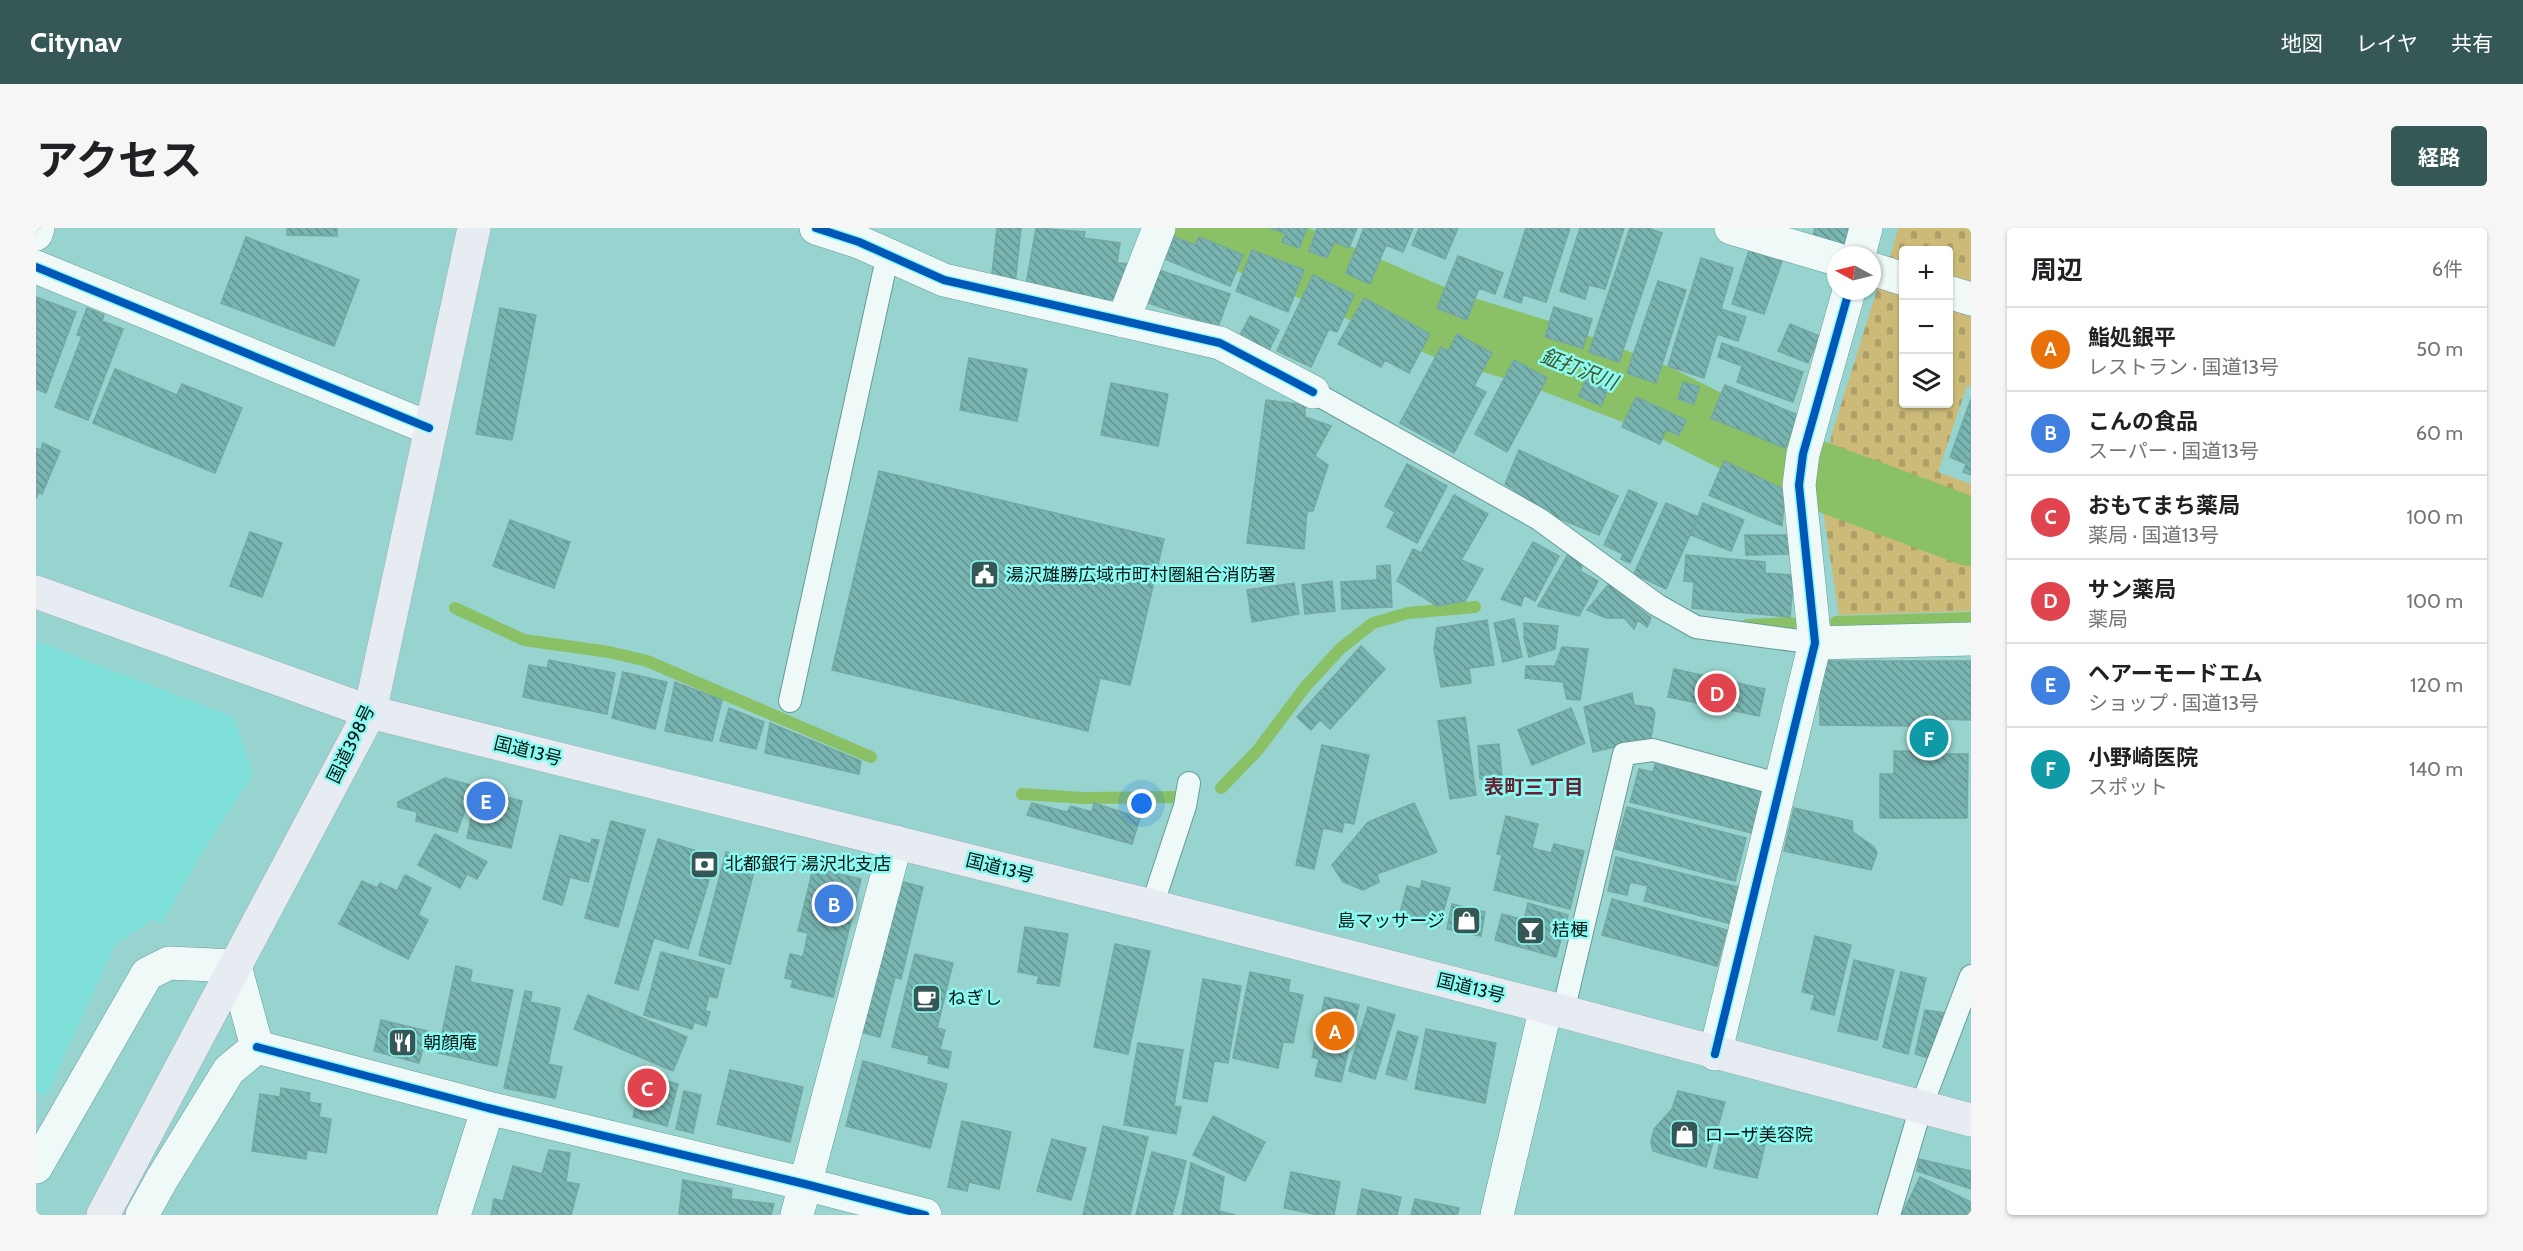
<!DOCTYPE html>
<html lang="ja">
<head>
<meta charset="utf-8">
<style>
  body { margin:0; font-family:Cabin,"Noto Sans JP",sans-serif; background:#f6f6f6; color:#202124 }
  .controls { position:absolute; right:18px; top:18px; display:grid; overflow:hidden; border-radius:6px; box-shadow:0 2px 4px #0004 }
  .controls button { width:54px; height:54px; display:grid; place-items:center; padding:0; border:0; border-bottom:2px solid #e0e0e0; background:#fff; color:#202124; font:30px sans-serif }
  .compass { position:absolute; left:1791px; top:18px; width:54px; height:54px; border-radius:50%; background:#fff; box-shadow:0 2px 4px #0004; rotate:277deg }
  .you { position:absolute; left:1106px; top:576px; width:21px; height:21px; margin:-15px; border:4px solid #fff; border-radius:50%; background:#1a73e8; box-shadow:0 0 0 9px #1a73e833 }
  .badge { display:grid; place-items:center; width:39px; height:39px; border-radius:50%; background:#355856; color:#fff; font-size:20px; font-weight:700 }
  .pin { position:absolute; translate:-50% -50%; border:3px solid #fff; box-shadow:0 2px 6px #0006 }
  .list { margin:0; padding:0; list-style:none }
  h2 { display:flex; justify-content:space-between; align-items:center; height:78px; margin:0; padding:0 24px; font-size:26px }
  h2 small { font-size:20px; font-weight:400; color:#757577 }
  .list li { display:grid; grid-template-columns:39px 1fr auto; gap:18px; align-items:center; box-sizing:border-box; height:84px; padding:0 24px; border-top:2px solid #e0e0e0 }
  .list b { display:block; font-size:22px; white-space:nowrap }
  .list p { margin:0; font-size:20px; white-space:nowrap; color:#757577 }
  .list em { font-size:20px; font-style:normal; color:#757577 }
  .icon { flex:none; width:33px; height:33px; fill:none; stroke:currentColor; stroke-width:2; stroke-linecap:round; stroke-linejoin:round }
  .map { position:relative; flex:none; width:1935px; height:987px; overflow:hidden; border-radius:6px }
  header { display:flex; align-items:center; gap:36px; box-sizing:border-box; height:84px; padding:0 30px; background:#355856; color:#fff }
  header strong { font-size:28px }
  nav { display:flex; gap:33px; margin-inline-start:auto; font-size:21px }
  .intro { display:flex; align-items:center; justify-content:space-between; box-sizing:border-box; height:144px; padding:0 36px }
  h1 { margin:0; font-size:42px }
  .button { padding:15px 27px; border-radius:6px; background:#355856; color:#fff; font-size:21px; font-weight:700 }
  main { display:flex; gap:36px; padding:0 36px }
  aside { flex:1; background:#fff; border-radius:6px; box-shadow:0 2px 4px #0004 }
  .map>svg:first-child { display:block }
</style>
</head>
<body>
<header>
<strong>Citynav</strong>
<nav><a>地図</a><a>レイヤ</a><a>共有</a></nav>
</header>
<div class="intro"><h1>アクセス</h1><a class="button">経路</a></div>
<main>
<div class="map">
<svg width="1935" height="987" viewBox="0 0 1935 987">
  <defs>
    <pattern id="cemetery-stones" width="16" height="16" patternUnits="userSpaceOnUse" patternTransform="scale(1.5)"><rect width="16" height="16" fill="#ccba78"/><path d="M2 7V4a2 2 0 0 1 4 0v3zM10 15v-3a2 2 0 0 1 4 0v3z" fill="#ad9f67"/></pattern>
    <pattern id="building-back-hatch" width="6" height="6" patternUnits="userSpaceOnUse" patternTransform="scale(1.5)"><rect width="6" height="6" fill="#78b5b1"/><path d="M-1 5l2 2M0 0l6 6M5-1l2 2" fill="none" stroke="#60928f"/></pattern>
  </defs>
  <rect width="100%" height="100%" fill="#97d4cf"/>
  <path fill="#7eded8" d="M0,413L198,489L217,547L166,625L126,695L116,692L79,717L10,868L0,863Z"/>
  <path fill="url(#cemetery-stones)" d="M1862,0H1935V60L1913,53L1912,22H1868L1867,39L1853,34Z
    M1843,55L1867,62L1868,176H1912L1913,75L1935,81V159L1931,158L1902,244L1935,256V294L1792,239L1795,209Z
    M1786,259L1935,312V383L1803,387L1785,270Z"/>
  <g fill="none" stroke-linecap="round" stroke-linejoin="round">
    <path stroke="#8ac066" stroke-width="12" d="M419,380L488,412L573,424L611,433L835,529
      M1800,394L1935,390
      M1711,397L1755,395
      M1185,560L1221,523L1270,458L1304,421L1337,395L1372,385L1439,379
      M986,566L1048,570L1144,569"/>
    <path stroke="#8ac066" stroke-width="68" d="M1144,0L1175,1L1206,8L1410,97L1505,126L1624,172L1746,234L1935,304"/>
  </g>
  <path fill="url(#building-back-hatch)" stroke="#75a7a4" stroke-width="1.5" d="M251,0H301V8L251,7Z
    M961,0H985L979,57L955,55Z
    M1000,0L1049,4L1048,10L1084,15L1081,35L1093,36L1080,77L989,62Z
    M1234,0H1271L1263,20L1246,14L1250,6Z
    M1281,0H1321L1313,20L1298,14L1291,30L1273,23Z
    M1328,0H1377L1367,24L1350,17L1334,56L1310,45Z
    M1383,0H1422L1409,31L1376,17Z
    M1490,0H1534L1510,74L1487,67L1485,75L1468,69Z
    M1544,0H1588L1569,61L1553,57L1549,71L1524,63Z
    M1594,0H1612L1626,5L1583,134L1553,124Z
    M1779,0H1812L1808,17L1777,8Z
    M210,9L323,52L298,118L185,75Z
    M1138,9L1159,17L1163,9L1207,27L1194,58L1129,31Z
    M1216,22L1268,42L1252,84L1200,63Z
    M1713,22L1746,33L1728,86L1696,76Z
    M1422,28L1467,45L1459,66L1443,60L1431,92L1401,80Z
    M1665,30L1697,40L1685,81L1710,89L1702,113L1681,106L1668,150L1632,138Z
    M1120,41L1194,66L1182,99L1110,74Z
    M1277,47L1318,67L1301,104L1293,101L1275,139L1241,123Z
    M1622,53L1650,62L1620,155L1591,145Z
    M0,69L40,84L10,165L0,161Z
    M1328,70L1394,106L1373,145L1349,132L1345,139L1302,116Z
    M1518,79L1556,91L1547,120L1509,109Z
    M51,80L68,87L66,93L87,101L52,192L19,179L46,108L41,107Z
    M464,80L500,87L476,212L440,206Z
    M1214,88L1243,102L1232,124L1203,109Z
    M1754,96L1783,108L1772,135L1742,123Z
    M1421,106L1456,125L1438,158L1450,164L1418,225L1364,195L1405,119L1412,123Z
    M1686,115L1767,144L1757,174L1701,154L1706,138L1682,129Z
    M933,130L991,141L981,193L924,182Z
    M1478,132L1511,150L1471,224L1439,206Z
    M79,141L141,167L146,156L206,180L179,245L57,195Z
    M1551,149L1573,158L1565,178L1543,168Z
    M1647,154L1663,159L1658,176L1642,171Z
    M1075,155L1132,166L1122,218L1065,207Z
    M1689,157L1762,187L1749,220L1675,190Z
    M1600,169L1650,192L1643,207L1630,202L1624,216L1586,199Z
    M1935,171V247L1927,244L1930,236L1914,229Z
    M1230,172L1269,177V189L1295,198L1279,228L1292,237L1277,283H1271L1268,321L1211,315Z
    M7,215L24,223L6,266L3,264L0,271V220L5,222Z
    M1483,222L1582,268L1563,307L1515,287L1469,256Z
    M1688,233L1749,262L1746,298L1673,267Z
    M1371,236L1411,258L1381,315L1351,299L1359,284L1349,278Z
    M843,243L1128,311L1094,457L1064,450L1052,503L796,442Z
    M1593,262L1621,275L1594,335L1585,331L1587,326L1568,317Z
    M1418,267L1452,286L1425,332L1447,341L1429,373L1401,378L1361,353L1377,321L1385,325Z
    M1630,275L1662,289L1630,361L1598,346Z
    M1667,275L1708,292L1695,323L1655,307Z
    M474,292L534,314L518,360L457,338Z
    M214,304L246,315L226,369L194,358Z
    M1709,307H1753V326L1710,327Z
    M1497,314L1523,328L1499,373L1488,367L1485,378L1465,371Z
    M1534,323L1549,331L1544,343L1562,353L1543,388L1502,378Z
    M1650,327L1729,334V345L1758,347L1754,389L1656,380L1658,354L1648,353Z
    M1354,337L1356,379L1306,381L1305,354L1341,352V338Z
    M1296,353L1299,383L1269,386L1266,357Z
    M1258,355L1263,386L1216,394L1211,362Z
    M1573,356L1615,390L1611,399L1602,392L1598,401L1588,390H1570L1551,382Z
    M1478,391L1486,429L1467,434L1458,395Z
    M1451,392L1458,437L1433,440L1435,455L1405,459L1398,421L1401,400Z
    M1488,395L1522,398L1519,421L1493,429L1488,410Z
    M1325,418L1349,441L1294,501L1284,492L1275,502L1261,489Z
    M1526,419L1552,421L1544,472L1531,471L1527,454L1489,450L1490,438H1519Z
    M513,432L579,445L571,486L487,469L493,437L511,440Z
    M1784,433H1935V492L1904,491V526H1932L1931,590H1844V546H1858V523H1882V498L1784,497Z
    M1638,441L1729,461L1723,488L1632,469Z
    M587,444L631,454L619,501L576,490Z
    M639,454L686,472L676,513L629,503Z
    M1596,465L1598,477L1616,480L1619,485L1615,510L1557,524L1548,479Z
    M693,480L728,494L720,521L684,513Z
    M1535,480L1549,515L1496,537L1482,502Z
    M1429,489L1440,567L1414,571L1402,493Z
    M734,495L825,533L823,546L729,525Z
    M1463,516L1466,550L1444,551L1442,518Z
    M1286,517L1333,527L1318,596L1308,594L1306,604L1287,600L1278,641L1260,637Z
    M1619,536L1726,563L1716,605L1594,574L1603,541L1617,544Z
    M409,550L438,558L421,604L380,593L381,584L362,579V574Z
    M441,562L486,573L475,620L431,610Z
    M996,575L1031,584L1035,578L1056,584L1058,575L1104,590L1096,616L991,587Z
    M1378,575L1401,624L1341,646L1343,654L1327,662L1307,654L1296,637L1332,594Z
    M1591,579L1710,610L1699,653L1579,621Z
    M1758,580L1816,593L1817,604L1838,619L1841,625L1835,642L1748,623Z
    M1470,588L1502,596L1496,620L1515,625L1518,616L1548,623L1534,681L1458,662L1466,627L1461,626Z
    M575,593L609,602L582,699L549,690Z
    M399,606L451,634L441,651L431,646L424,660L382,637Z
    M524,607L555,616L556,611L563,612L552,654L534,649L526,677L507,671Z
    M622,611L680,629L652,721L618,710L602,762L579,755Z
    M690,624L721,632L694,736L663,727Z
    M1580,629L1706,660L1696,696L1608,673L1612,658L1594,654L1591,667L1572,663Z
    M777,640L825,651L797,769L755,759L757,752L749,750L754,726L767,729L772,705L762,703Z
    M369,647L395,660L382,687L392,692L372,731L303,696L326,653L341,660L344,655L361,663Z
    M856,651L887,659L865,751L859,749L844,809L820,803Z
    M1386,653L1414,660L1403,699L1363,689L1371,658L1384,661Z
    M1576,671L1691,702L1681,738L1566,707Z
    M1492,675L1532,687L1520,729L1459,712L1466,686L1488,692Z
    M1416,676L1449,684L1445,708L1411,701Z
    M989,699L1032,706L1023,758L1001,755L1003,748L982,744Z
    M1779,708L1815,717L1798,787L1775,781L1779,767L1766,764Z
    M1079,716L1114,723L1092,826L1058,819Z
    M625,724L688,741L681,770L673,768L669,783L674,784L670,798L658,794L656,801L608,787Z
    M879,726L917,735L901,800L909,802L904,821L915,824L912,840L892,835L893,828L856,819Z
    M1818,732L1858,742L1841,812L1802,803Z
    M420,738L436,742L434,754L477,762L461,838L402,825Z
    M1214,744L1254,752L1252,764L1267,767L1257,815L1247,814L1242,840L1197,830Z
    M1865,744L1890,750L1872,826L1847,819Z
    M1167,751L1205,758L1192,835L1178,833L1171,874L1147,870Z
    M489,763L496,764L494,774L524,780L512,836L526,839L519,870L468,860Z
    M552,767L651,809L637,843L538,801Z
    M1289,769L1323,777L1305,854L1279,848L1283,831L1276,829Z
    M1332,779L1359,787L1339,851L1313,843Z
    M1889,782L1910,785L1893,830L1879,826Z
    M345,792L392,803L383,835L338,823Z
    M1390,801L1460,815L1449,875L1379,861Z
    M1362,803L1382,809L1370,852L1350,846Z
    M1102,815L1147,822L1138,878L1145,879L1140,906L1088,897Z
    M827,833L911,856L894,920L810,898Z
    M694,842L767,859L754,914L681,896Z
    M608,847L642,856L631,898L597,889Z
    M245,860L274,865L273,874L285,876L283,889L295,891L290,925L271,922L270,931L216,923L224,866L244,869Z
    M648,863L665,867L657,905L640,901Z
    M1642,863L1689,874L1670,939L1617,923L1615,914L1618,901L1636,881Z
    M1177,888L1229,914L1209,953L1157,927Z
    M926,893L975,904L963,961L933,954L931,963L912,959Z
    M1067,898L1112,909L1094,987H1047Z
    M1711,904L1731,908L1721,950L1678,940L1686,906L1709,911Z
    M1016,911L1050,920L1035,972L1001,963Z
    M513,922L534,925L530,954L543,956L535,987H455L458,971L467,973L477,938L506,946Z
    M1116,924L1150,933L1136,987H1100Z
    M1883,931L1935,943V961L1881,943Z
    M1155,935L1188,949L1183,983L1199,987H1146Z
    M1255,944L1304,954L1298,987H1283L1248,980Z
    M1884,949L1935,974V987L1866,986Z
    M647,952L696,961L695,971L738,976L735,987L643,986Z
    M1326,961L1365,969L1361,987H1321Z
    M1379,971L1423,980L1421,987H1375Z"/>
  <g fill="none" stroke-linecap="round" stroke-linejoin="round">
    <defs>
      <path id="service" d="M1277,164L1503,291L1621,377L1660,399L1779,415
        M754,473L852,26
        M1116,678L1149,578L1153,555
        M1527,784L1588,526L1617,522L1745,557
        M1853,987L1885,879L1935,748"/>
      <path id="minor" d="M780,0L823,14L908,52L1184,115L1277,164
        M1695,0L1800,31
        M0,6L2,0
        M1823,27L1830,0
        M0,39L393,200
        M1836,41L1868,51
        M1912,64L1935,71
        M1087,93L1123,0
        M1779,415L1935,411
        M221,819L452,880L769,956L889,987
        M1679,826L1779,415L1763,257L1767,226L1813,63
        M0,939L111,746L133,735L199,738L221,819
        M106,987L126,951L193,842L221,819
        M418,987L452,880
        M761,987L860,614"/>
      <path id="tertiary" d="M1461,987L1510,779"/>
      <path id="trunk" d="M0,364L334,484L1116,678L1510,779L1935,892
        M67,987L334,484L438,0"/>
    </defs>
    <use href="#service" stroke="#669b97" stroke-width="24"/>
    <use href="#minor" stroke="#669b97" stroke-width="34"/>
    <use href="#tertiary" stroke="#669b97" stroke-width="34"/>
    <use href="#trunk" stroke="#96afb4" stroke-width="34"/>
    <use href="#service" stroke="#eff9f8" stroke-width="22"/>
    <use href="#minor" stroke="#eff9f8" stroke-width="33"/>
    <use href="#tertiary" stroke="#eff9f8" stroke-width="33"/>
    <use href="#trunk" stroke="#e6ecf2" stroke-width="33"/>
    <defs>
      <path id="cycleway" d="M780,0L823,14L908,52L1184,115L1277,164
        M0,39L393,200
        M221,819L452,880L769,956L889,987
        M1679,826L1779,415L1763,257L1767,226L1813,63"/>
    </defs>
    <use href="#cycleway" stroke="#8cfaf2" stroke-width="11"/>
    <use href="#cycleway" stroke="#0057b8" stroke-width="8"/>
  </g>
  <defs>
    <symbol id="civic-square" viewBox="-11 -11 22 22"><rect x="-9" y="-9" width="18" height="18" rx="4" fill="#355856" stroke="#8cfaf2"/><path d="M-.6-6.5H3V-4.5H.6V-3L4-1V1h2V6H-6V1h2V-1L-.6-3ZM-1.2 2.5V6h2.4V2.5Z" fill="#fff"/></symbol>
    <symbol id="bank-square" viewBox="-11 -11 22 22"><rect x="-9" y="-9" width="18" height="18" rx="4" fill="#355856" stroke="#8cfaf2"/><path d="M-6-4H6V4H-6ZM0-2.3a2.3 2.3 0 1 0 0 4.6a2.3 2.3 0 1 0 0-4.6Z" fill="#fff"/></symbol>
    <symbol id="shop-square" viewBox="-11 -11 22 22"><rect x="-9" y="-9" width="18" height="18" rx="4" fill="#355856" stroke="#8cfaf2"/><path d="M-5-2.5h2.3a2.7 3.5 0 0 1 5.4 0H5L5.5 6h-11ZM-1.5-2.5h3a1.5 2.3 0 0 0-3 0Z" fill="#fff"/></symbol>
    <symbol id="bar-square" viewBox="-11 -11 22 22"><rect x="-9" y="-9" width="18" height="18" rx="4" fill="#355856" stroke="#8cfaf2"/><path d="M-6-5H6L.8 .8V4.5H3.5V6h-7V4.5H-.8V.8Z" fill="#fff"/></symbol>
    <symbol id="cafe-square" viewBox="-11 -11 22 22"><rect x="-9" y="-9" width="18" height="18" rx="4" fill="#355856" stroke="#8cfaf2"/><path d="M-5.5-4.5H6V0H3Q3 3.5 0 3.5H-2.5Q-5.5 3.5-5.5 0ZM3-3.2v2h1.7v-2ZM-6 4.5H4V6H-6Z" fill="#fff"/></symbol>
    <symbol id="restaurant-square" viewBox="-11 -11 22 22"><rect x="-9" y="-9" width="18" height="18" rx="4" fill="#355856" stroke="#8cfaf2"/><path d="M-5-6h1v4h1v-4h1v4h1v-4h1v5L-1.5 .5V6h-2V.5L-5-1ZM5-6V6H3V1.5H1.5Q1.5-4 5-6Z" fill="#fff"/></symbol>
  </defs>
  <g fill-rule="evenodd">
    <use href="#civic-square" x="932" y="330" width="33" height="33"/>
    <use href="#bank-square" x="652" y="620" width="33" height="33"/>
    <use href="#shop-square" x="1414" y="676" width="33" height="33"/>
    <use href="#bar-square" x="1478" y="686" width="33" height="33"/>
    <use href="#cafe-square" x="874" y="754" width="33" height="33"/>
    <use href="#restaurant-square" x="350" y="798" width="33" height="33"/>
    <use href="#shop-square" x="1632" y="890" width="33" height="33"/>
  </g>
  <g text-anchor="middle" stroke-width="5" stroke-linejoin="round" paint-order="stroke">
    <g font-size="18" fill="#001615" stroke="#8cfaf2" text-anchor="start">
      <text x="970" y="353">湯沢雄勝広域市町村圏組合消防署</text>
      <text x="689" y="642">北都銀行 湯沢北支店</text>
      <text x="1409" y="699" text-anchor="end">島マッサージ</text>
      <text x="1516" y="708">桔梗</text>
      <text x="912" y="776">ねぎし</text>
      <text x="387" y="821">朝顔庵</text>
      <text x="1669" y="913">ローザ美容院</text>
    </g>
    <g font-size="18" fill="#001615" stroke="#8cfaf2">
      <text transform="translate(315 516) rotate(-64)" y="6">国道398号</text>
      <text transform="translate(492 523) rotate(14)" y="6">国道13号</text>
      <text transform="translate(964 640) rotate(14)" y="6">国道13号</text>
      <text transform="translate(1435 760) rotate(14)" y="6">国道13号</text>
    </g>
    <g font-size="20" font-style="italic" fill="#415726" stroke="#8cfaf2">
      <text transform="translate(1543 141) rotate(21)" y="7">鉦打沢川</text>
    </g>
    <g font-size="20" font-weight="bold" fill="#662131" stroke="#8cfaf2">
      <text x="1498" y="566">表町三丁目</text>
    </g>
  </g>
</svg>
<div class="controls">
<button>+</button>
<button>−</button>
<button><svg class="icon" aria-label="layers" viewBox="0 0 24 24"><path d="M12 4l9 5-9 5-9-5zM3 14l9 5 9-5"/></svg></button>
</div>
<svg class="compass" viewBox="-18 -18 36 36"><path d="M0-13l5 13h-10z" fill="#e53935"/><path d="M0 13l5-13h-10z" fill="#757577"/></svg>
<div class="you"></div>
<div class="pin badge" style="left:1299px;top:803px;background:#e8710a">A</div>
<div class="pin badge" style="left:798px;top:676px;background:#3f7fe0">B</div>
<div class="pin badge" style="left:611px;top:860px;background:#e0444e">C</div>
<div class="pin badge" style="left:1681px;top:465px;background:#e0444e">D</div>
<div class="pin badge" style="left:450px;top:573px;background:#3f7fe0">E</div>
<div class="pin badge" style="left:1893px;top:510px;background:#0f9aa8">F</div>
</div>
<aside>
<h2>周辺<small>6件</small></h2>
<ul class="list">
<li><span class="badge" style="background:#e8710a">A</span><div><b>鮨処銀平</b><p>レストラン · 国道13号</p></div><em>50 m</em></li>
<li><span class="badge" style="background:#3f7fe0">B</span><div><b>こんの食品</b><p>スーパー · 国道13号</p></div><em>60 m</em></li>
<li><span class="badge" style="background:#e0444e">C</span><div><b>おもてまち薬局</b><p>薬局 · 国道13号</p></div><em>100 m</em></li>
<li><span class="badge" style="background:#e0444e">D</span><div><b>サン薬局</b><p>薬局</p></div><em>100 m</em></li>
<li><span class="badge" style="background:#3f7fe0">E</span><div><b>ヘアーモードエム</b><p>ショップ · 国道13号</p></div><em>120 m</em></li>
<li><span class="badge" style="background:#0f9aa8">F</span><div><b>小野崎医院</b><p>スポット</p></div><em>140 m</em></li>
</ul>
</aside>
</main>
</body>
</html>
